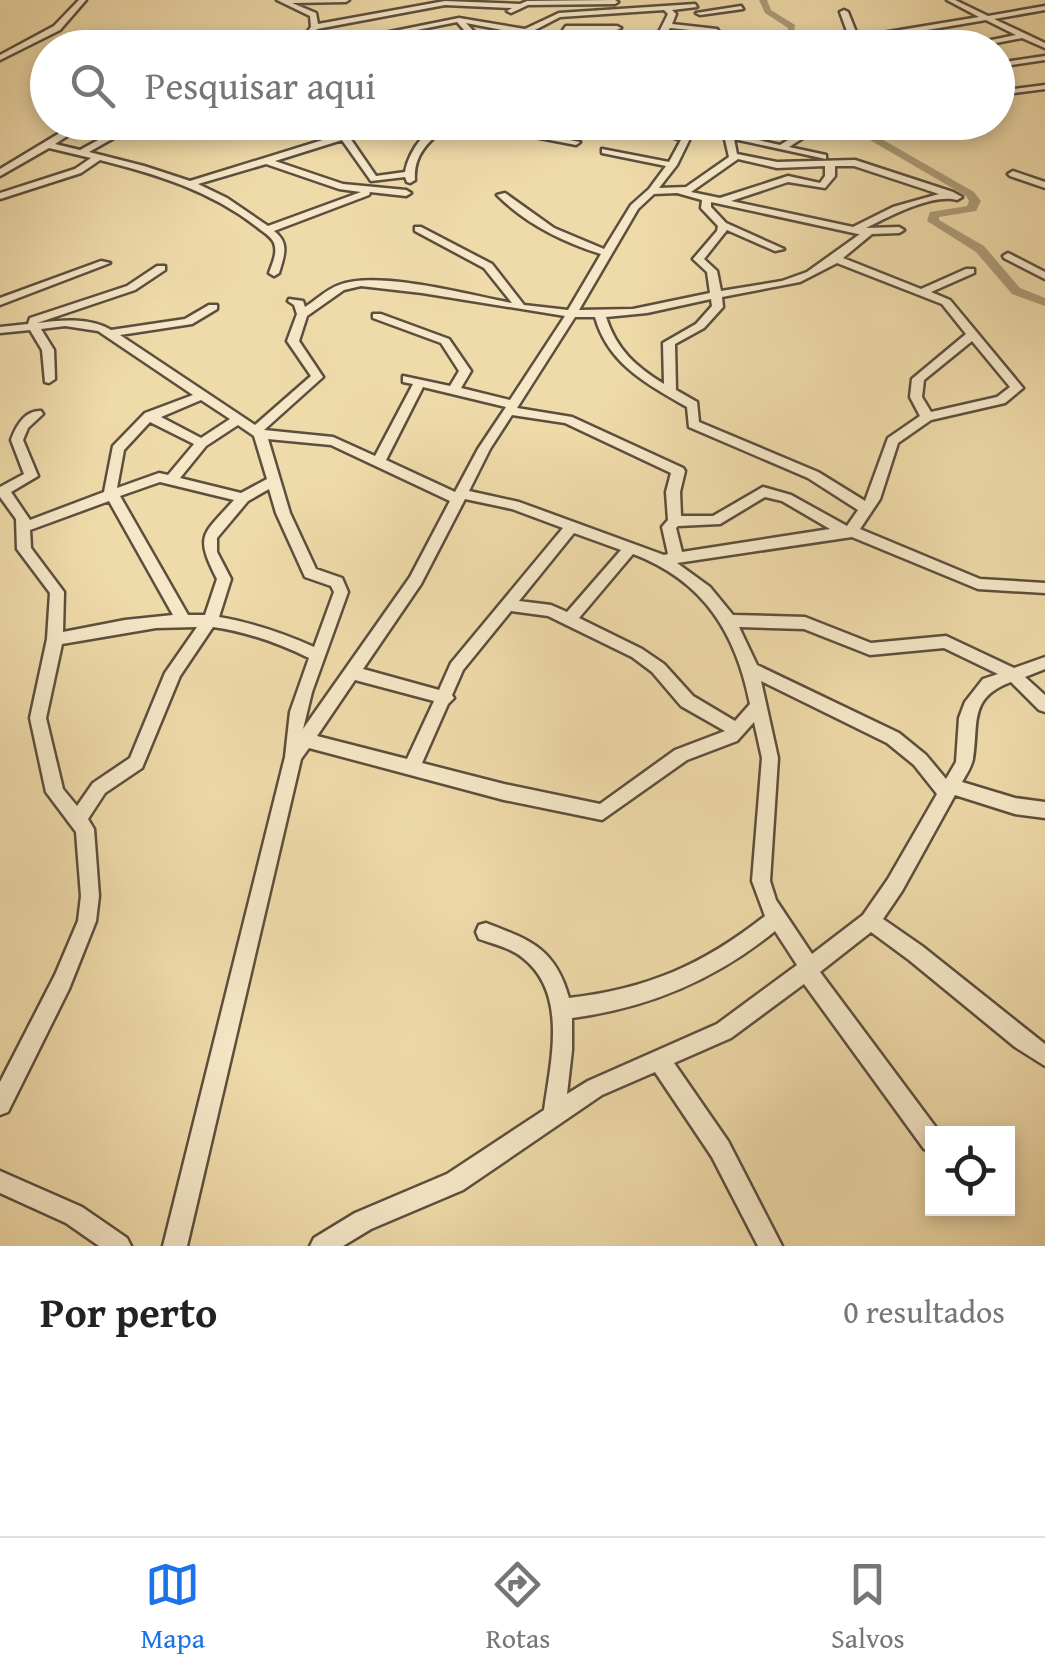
<!DOCTYPE html>
<html lang="pt">
<head>
<meta charset="utf-8">
<style>
  body { margin:0; font-family:"Gentium Book Plus",serif; background:#f2f2f2; color:#222 }
  .controls { position:absolute; right:30px; bottom:30px; display:grid; overflow:hidden; border-radius:0px; box-shadow:0 5px 15px #0003 }
  .controls button { width:90px; height:90px; display:grid; place-items:center; padding:0; border:0; border-bottom:2px solid #e0e0e0; background:#fff; color:#222; font:50px sans-serif }
  .list { margin:0; padding:0; list-style:none }
  h2 { display:flex; justify-content:space-between; align-items:center; height:130px; margin:0; padding:0 40px; font-size:42px }
  h2 small { font-size:32px; font-weight:400; color:#767676 }
  .icon { flex:none; width:55px; height:55px; fill:none; stroke:currentColor; stroke-width:2; stroke-linecap:round; stroke-linejoin:round }
  .map { position:relative; flex:none; width:1045px; height:1246px; overflow:hidden }
  .search { position:absolute; background:#fff; box-shadow:0 5px 15px #0003; left:30px; right:30px; top:30px; height:110px; display:flex; align-items:center; gap:25px; box-sizing:border-box; padding:0 35px; border-radius:55px; color:#767676; font-size:38px }
  .sheet { height:290px; background:#fff }
  nav { display:flex; justify-content:space-around; align-items:center; box-sizing:border-box; height:140px; border-top:2px solid #e0e0e0; background:#fff; font-size:28px; color:#767676 }
  nav a { display:grid; justify-items:center; gap:5px }
  nav .on { color:#1a73e8 }
  .map>svg:first-child { display:block }
</style>
</head>
<body>
<div class="map">
<svg width="1045" height="1246" viewBox="0 0 1045 1246">
  <rect width="100%" height="100%" fill="#efdaa9"/>
  <filter id="stains"><feTurbulence type="fractalNoise" baseFrequency=".002" numOctaves="4"/><feColorMatrix values="0 0 0 0 .2 0 0 0 0 .09 0 0 0 0 .02 0 0 0 .5 -.17"/></filter>
  <radialGradient id="worn" r=".72"><stop offset=".6" stop-color="#630" stop-opacity="0"/><stop offset="1" stop-color="#630" stop-opacity=".3"/></radialGradient>
  <g fill="none" stroke-linecap="round" stroke-linejoin="round">
    <path fill="#ac9b78" fill-rule="evenodd" d="M759,0H767L771,10L795,25L792,48H784L788,28L765,13Z
      M839,122H852L974,192L981,201L976,211L939,217V220L984,246L1020,288L1045,298V306L1012,294L976,252L927,221L930,212L967,206L969,201L966,196Z"/>
    <defs>
      <path id="minor" d="M79,0H86L60,30L0,60V55L54,26Z
        M277,0H349L346,2L292,3L316,13L318,24L445,1L520,4L527,1L615,0L618,2L615,4L528,5L511,13L507,11L512,8L445,5L317,29L302,48H295L311,27L310,16Z
        M947,0H955L988,16L1045,6V10L994,19L1045,43V48L1022,38L970,48H952L1016,35L986,20L862,41L865,44L861,46L849,37L840,12L844,10L848,12L858,37L979,17Z
        M695,4L697,7L672,10L676,14L672,24L717,29L720,33L670,28C662,40 651,48 637,48L658,34L668,14L664,10L560,17L533,31L622,48H603L527,34L501,48H490L475,41L448,48H432L471,38L457,22L327,48H310L459,18L525,29L559,13ZM466,23L518,33L495,44L479,37Z
        M741,6L743,9L700,15L696,13Z
        M566,26H617L621,28L617,30H563Z
        M1045,56V60L998,67V63Z
        M1045,85V89L998,95V91Z
        M78,122H89L55,144L80,150L131,122H142L89,152L144,166L190,181L339,135L330,122H339L376,176L405,172C409,150 429,122 452,122C432,139 413,152 415,180L410,183L407,182L405,177L371,181L342,140L275,161L343,184L406,190L411,193L406,196L370,192L369,195L274,231C290,243 284,256 279,273L274,276L269,273C272,264 278,253 274,243C271,236 263,232 257,227C211,191 156,174 100,160L81,173L0,199V193L75,169L91,158L49,148L0,176V169ZM266,164L339,189L361,192L268,226L227,198L198,184Z
        M455,122H477L580,142L576,145Z
        M624,122H639L683,135L690,122H698L677,165L659,188L686,187L729,157L721,122H729L732,134L780,145L814,124L817,125V129L789,147L826,155V159L734,139L737,154L777,162L855,160L953,192L962,197L957,200C933,193 888,217 866,228L899,227L904,230L899,233L872,234L843,258L921,289L966,269H974V273L931,292L950,300L1023,388L1005,403L931,420L898,443L880,499L860,529L980,579L1045,583V593L978,589L852,537L677,563L710,587L733,615L805,617L871,643L946,636L1014,668L1045,657V669L1025,677L1045,695V712L1039,710L1011,682C968,698 979,723 973,759C971,768 966,775 962,782L1015,798L1045,802V818L1015,814L955,795L902,891L883,919L922,946L1045,1044V1066L1015,1047L909,960L871,932L820,972L940,1133L932,1134V1152L924,1149L804,984L731,1038L674,1063L728,1141L782,1246H758L712,1157L655,1072L602,1095L463,1190L371,1229L343,1246H310L314,1238L355,1213L447,1174L544,1110C551,1061 568,993 523,958C511,948 494,944 479,939L476,932L479,925L486,923C530,940 555,948 569,998C647,989 703,965 765,916L752,881L762,758L754,722L737,741L687,760L602,820L504,800L309,748L301,759L187,1246H163L285,757L290,712L309,658C278,643 248,632 213,627L180,676L142,768L105,793L88,819L94,829L99,896L96,921L69,989L8,1112L0,1115V1082L55,975L78,921L81,896L76,832L46,792L30,718L47,639L50,593L17,549L16,519L0,497V487L24,474L11,440C16,426 25,410 41,411L43,414L28,428L23,440L38,476L11,492L30,520L104,492L113,446L145,413L193,395L98,331L65,326L41,329L54,350L55,379L49,383L45,382L42,350L30,330L0,333V327L28,324L30,318L127,286L157,266H165V270L135,290L37,323C60,320 90,317 111,330L185,319L209,305H217V309L192,324L120,335L255,425L311,376L287,341L297,314L294,305L288,301L289,299L303,301L305,307C316,300 327,289 339,285C379,270 468,295 512,303L484,268L415,231V227H421L492,264L524,305L568,310L601,254C563,242 526,224 497,195L505,193L554,228L604,249L631,205L649,189L666,166L602,153V149L669,162L681,140ZM738,159L777,168L825,166V176L820,183L788,176L720,198L691,192ZM835,166H854L939,194L893,207L853,227L731,201L788,182L825,188L835,176ZM677,193L702,200L701,208L718,226L717,231L693,259L707,272L710,293L633,309L579,310L638,209L654,194ZM711,202L858,234H860L807,272L782,281L721,291L717,271L704,259L727,230L775,251L784,249L726,223L711,207ZM837,263L942,304L966,334L912,379L910,397L920,416L888,438L865,501L818,472L699,422L697,402L676,390L675,344L704,328L723,307L722,297L800,282ZM361,286L422,293L565,316L510,400L461,388L471,371L449,339L381,314H373V318L441,343L459,371L450,386L403,376V382L413,384L375,456L333,437L264,430L323,377L299,341L307,316L344,290ZM711,299L712,306L696,324L663,343L664,384C636,367 616,349 606,317L647,313ZM575,317H595C608,364 647,384 687,407L689,427L808,478L858,510L847,526L791,495L763,487L713,516H681L680,492L685,471L683,468L572,417L517,408ZM972,341L1010,387L997,397L931,412L922,397L924,380ZM423,387L506,407L478,449L455,492L386,460ZM201,400L230,419L201,438L161,417ZM512,415L565,423L671,473L666,492L668,520L662,527L668,554L664,555L519,502L469,491L490,449ZM150,422L194,444L168,475L159,473L117,488L124,450ZM238,425L254,436L267,479L241,493L180,478L206,446ZM268,439L331,445L450,501L410,577L303,729L312,692L348,592L342,578L316,569L290,513ZM160,482L234,500C203,535 194,534 217,579L205,615H188L120,496ZM269,489L276,513L305,577L331,586L334,592L314,647C283,633 253,623 219,617L231,579L217,552V538L248,501ZM765,497L782,501L830,529L682,552L676,528L678,526L720,524ZM465,499L512,509L563,528L451,663L439,690L363,669L421,584ZM109,501L173,615L125,620L63,632L64,592L31,548L30,530ZM574,533L621,550L567,612L551,605L519,601ZM633,554C704,581 736,633 750,704L735,721L693,696L664,664L642,649L579,618ZM511,611L548,616L632,657L652,672L681,706L725,731L675,750L600,804L504,784L422,763L448,704L454,698L452,695L463,670ZM197,627L165,673L130,758L93,783L77,806L63,789L46,718L62,644L156,628ZM739,627L804,629L870,655L944,648L998,674L983,679L965,702L959,718L956,762L946,779L926,755L899,733L757,665ZM355,680L434,701L407,759L317,736ZM761,681L887,743L914,765L937,794L888,879L863,915L812,954L776,900L770,881L778,758ZM775,931L797,965L717,1024L588,1081L567,1094L572,1050V1018C648,1008 715,980 775,931Z
        M1013,171L1045,182V188L1010,176L1008,174Z
        M1008,253L1045,272V279L1004,258L1003,256Z
        M101,261L110,263L0,305V298Z
        M0,1171L82,1207L127,1238L131,1246H99L66,1223L0,1193Z"/>
    </defs>
    <use href="#minor" stroke="#5c4f3e" stroke-width="5"/>
    <use href="#minor" fill="#f5e7c7" fill-rule="evenodd"/>
  </g>
  <rect width="100%" height="100%" filter="url(#stains)"/>
  <rect width="100%" height="100%" fill="url(#worn)"/>
</svg>
<div class="controls">
<button><svg class="icon" aria-label="locate" viewBox="0 0 24 24"><circle cx="12" cy="12" r="6"/><path d="M12 2v4M12 18v4M2 12h4M18 12h4"/></svg></button>
</div>
<div class="search"><svg class="icon" aria-label="search" viewBox="0 0 24 24"><circle cx="10" cy="10" r="6"/><path d="M15 15l6 6"/></svg>Pesquisar aqui</div>
</div>
<section class="sheet">
<h2>Por perto<small>0 resultados</small></h2>
<ul class="list">
</ul>
</section>
<nav>
<a class="on"><svg class="icon" aria-label="map" viewBox="0 0 24 24"><path d="M3 6l6-2 6 2 6-2v14l-6 2-6-2-6 2zM9 4v14M15 6v14"/></svg>Mapa</a>
<a><svg class="icon" aria-label="directions" viewBox="0 0 24 24"><path d="M12 3l9 9-9 9-9-9zM9 14v-3h6M13 9l2 2-2 2"/></svg>Rotas</a>
<a><svg class="icon" aria-label="saved" viewBox="0 0 24 24"><path d="M7 4h10v16l-5-4-5 4z"/></svg>Salvos</a>
</nav>
</body>
</html>
